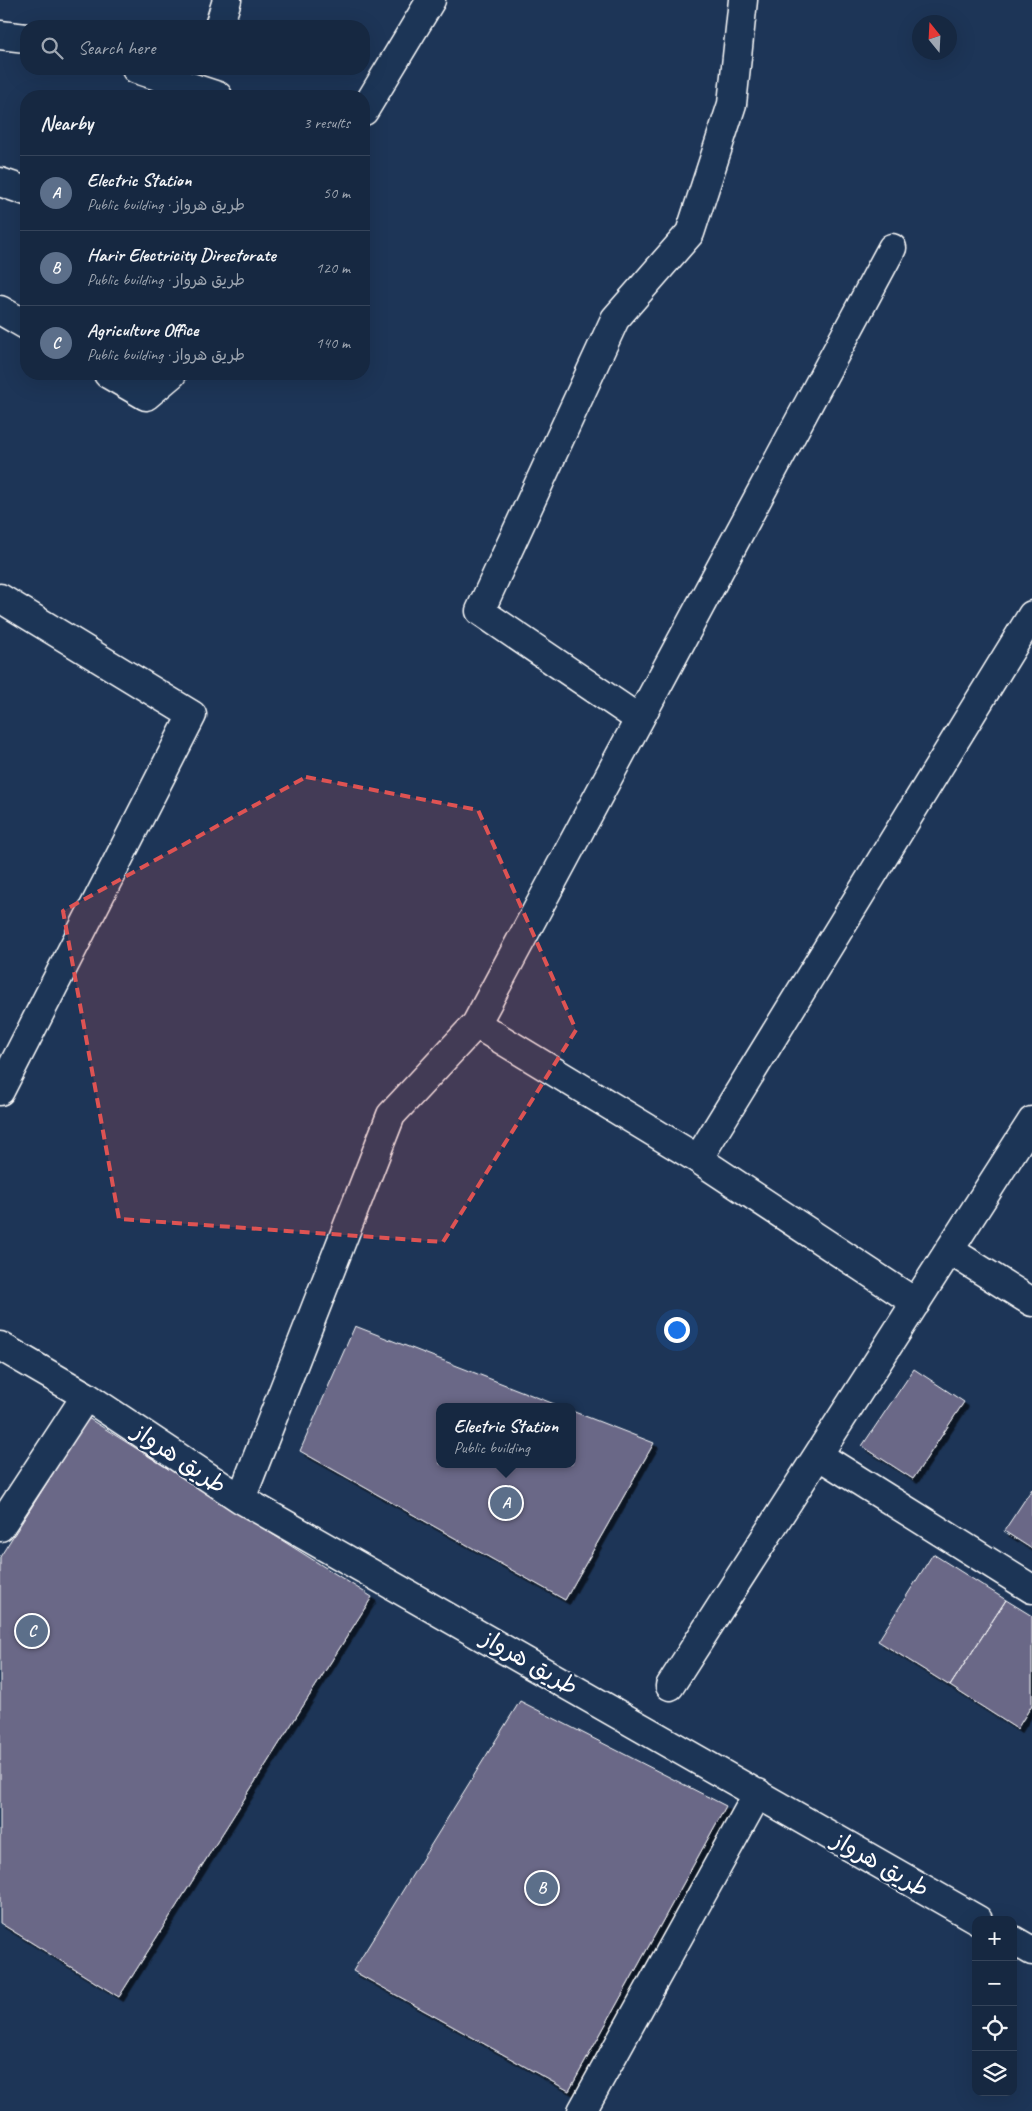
<!DOCTYPE html>
<html lang="en">
<head>
<meta charset="utf-8">
<style>
  body { margin:0; font-family:Caveat,"Playpen Sans Arabic",sans-serif; background:#1f3048; color:#f1f3f6 }
  .controls { position:absolute; right:15px; bottom:15px; display:grid; overflow:hidden; border-radius:10px; box-shadow:0 5px 20px #0002 }
  .controls button { width:45px; height:45px; display:grid; place-items:center; padding:0; border:0; border-bottom:1px solid #35445a; background:#162841; color:#f1f3f6; font:25px sans-serif }
  .compass { position:absolute; left:912px; top:15px; width:45px; height:45px; border-radius:50%; background:#162841; box-shadow:0 5px 20px #0002; rotate:342deg }
  .you { position:absolute; left:676px; top:1329px; width:18px; height:18px; margin:-12px; border:4px solid #fff; border-radius:50%; background:#1a73e8; box-shadow:0 0 0 8px #1a73e833 }
  .badge { display:grid; place-items:center; width:32px; height:32px; border-radius:50%; background:#ffd166; color:#fff; font-size:16px; font-weight:700 }
  .pin { position:absolute; translate:-50% -50%; border:2px solid #fff; box-shadow:0 1px 5px #0006 }
  .popup { position:absolute; left:436px; top:1403px; width:140px; height:65px; box-sizing:border-box; display:grid; place-content:center; border-radius:10px; background:#162841; filter:drop-shadow(0 1px 4px #0005); font-size:16px; white-space:nowrap; color:#9ea6b1 }
  .popup b { font-size:19px; color:#f1f3f6 }
  .popup::after { content:''; position:absolute; left:50%; top:100%; margin-left:-10px; border:10px solid transparent; border-top-color:#162841 }
  .list { margin:0; padding:0; list-style:none }
  h2 { display:flex; justify-content:space-between; align-items:center; height:65px; margin:0; padding:0 20px; font-size:21px }
  h2 small { font-size:16px; font-weight:400; color:#9ea6b1 }
  .list li { display:grid; grid-template-columns:32px 1fr auto; gap:15px; align-items:center; box-sizing:border-box; height:75px; padding:0 20px; border-top:1px solid #35445a }
  .list b { display:block; font-size:19px; white-space:nowrap }
  .list p { margin:0; font-size:16px; white-space:nowrap; color:#9ea6b1 }
  .list em { font-size:16px; font-style:normal; color:#9ea6b1 }
  .icon { flex:none; width:28px; height:28px; fill:none; stroke:currentColor; stroke-width:2; stroke-linecap:round; stroke-linejoin:round }
  .map { position:relative; flex:none; width:1032px; height:2111px; overflow:hidden }
  .search { position:absolute; background:#162841; box-shadow:0 5px 20px #0002; left:20px; top:20px; width:350px; height:55px; display:flex; align-items:center; gap:12px; box-sizing:border-box; padding:0 18px; border-radius:20px; color:#9ea6b1; font-size:19px }
  .panel { position:absolute; background:#162841; box-shadow:0 5px 20px #0002; left:20px; top:90px; width:350px; height:290px; border-radius:20px }
  .map>svg:first-child { display:block }
</style>
</head>
<body>
<div class="map">
<svg width="1032" height="2111" viewBox="0 0 1032 2111">
  <defs>
    <filter id="shadow"><feDropShadow dx="4.5" dy="4.5" stdDeviation="0" flood-color="#0009"/></filter>
  </defs>
  <rect width="100%" height="100%" fill="#1d3557"/>
  <filter id="ink" filterUnits="userSpaceOnUse"><feTurbulence type="fractalNoise" baseFrequency=".02" numOctaves="2"/><feDisplacementMap in="SourceGraphic" scale="10" xChannelSelector="R" yChannelSelector="G"/><feConvolveMatrix kernelMatrix="1 2 1 2 8 2 1 2 1" color-interpolation-filters="sRGB"/></filter>
  <g filter="url(#ink)">
    <path fill="#6a6787" stroke="#fff" filter="url(#shadow)" d="M355,1326L562,1407H440V1464H572V1411L654,1443L565,1600L300,1451Z
      M914,1369L964,1402L913,1479L862,1446Z
      M88,1418L372,1597L119,1997L0,1923V1557Z
      M1032,1489V1549L1004,1531Z
      M933,1554L1006,1600L950,1686L878,1641Z
      M1006,1600L1032,1616V1705L1017,1729L950,1686Z
      M520,1701L726,1806L569,2091L353,1971Z"/>
    <g fill="none" stroke-linecap="round" stroke-linejoin="round">
      <defs>
        <path id="minor" d="M219,26L227,0
          M0,35L26,38
          M136,69L218,96
          M364,111L431,0
          M0,182L26,191
          M0,310L26,325
          M108,374L146,396L172,374
          M0,598L192,715L0,1091
          M639,719L480,611L615,319L690,233L732,104L743,0
          M476,1024L698,1159L916,1303
          M698,1159L1032,615
          M949,1250L1032,1302
          M0,1346L86,1396L241,1499L978,1920
          M818,1455L1032,1589
          M241,1499L391,1115L476,1024L892,248
          M0,1527L86,1396
          M670,1686L1032,1121
          M1013,1940L1032,1951
          M582,2111L758,1793"/>
      </defs>
      <use href="#minor" stroke="#fff" stroke-width="31"/>
      <use href="#minor" stroke="#1d3557" stroke-width="28"/>
    </g>
  </g>
  <path fill="#de5353" fill-opacity="0.2" stroke="#de5353" stroke-width="4" stroke-dasharray="10 6" stroke-linejoin="round" d="M306,777L478,810L576,1030L443,1242L119,1219L63,911Z"/>
  <g text-anchor="middle" stroke-width="4.5" stroke-linejoin="round" paint-order="stroke">
    <g font-size="24" fill="#fff" stroke="#1d3557">
      <text transform="translate(180 1458) rotate(34)" y="8">طريق هرواز</text>
      <text transform="translate(530 1662) rotate(30)" y="8">طريق هرواز</text>
      <text transform="translate(881 1864) rotate(30)" y="8">طريق هرواز</text>
    </g>
  </g>
</svg>
<div class="controls">
<button>+</button>
<button>−</button>
<button><svg class="icon" aria-label="locate" viewBox="0 0 24 24"><circle cx="12" cy="12" r="6"/><path d="M12 2v4M12 18v4M2 12h4M18 12h4"/></svg></button>
<button><svg class="icon" aria-label="layers" viewBox="0 0 24 24"><path d="M12 4l9 5-9 5-9-5zM3 14l9 5 9-5"/></svg></button>
</div>
<svg class="compass" viewBox="-18 -18 36 36"><path d="M0-13l5 13h-10z" fill="#e53935"/><path d="M0 13l5-13h-10z" fill="#9ea6b1"/></svg>
<div class="you"></div>
<div class="pin badge" style="left:506px;top:1503px;background:#5c6f8a">A</div>
<div class="popup"><b>Electric Station</b>Public building</div>
<div class="pin badge" style="left:542px;top:1888px;background:#5c6f8a">B</div>
<div class="pin badge" style="left:32px;top:1631px;background:#5c6f8a">C</div>
<div class="search"><svg class="icon" aria-label="search" viewBox="0 0 24 24"><circle cx="10" cy="10" r="6"/><path d="M15 15l6 6"/></svg>Search here</div>
<section class="panel">
<h2>Nearby<small>3 results</small></h2>
<ul class="list">
<li><span class="badge" style="background:#5c6f8a">A</span><div><b>Electric Station</b><p>Public building · طريق هرواز</p></div><em>50 m</em></li>
<li><span class="badge" style="background:#5c6f8a">B</span><div><b>Harir Electricity Directorate</b><p>Public building · طريق هرواز</p></div><em>120 m</em></li>
<li><span class="badge" style="background:#5c6f8a">C</span><div><b>Agriculture Office</b><p>Public building · طريق هرواز</p></div><em>140 m</em></li>
</ul>
</section>
</div>
</body>
</html>
